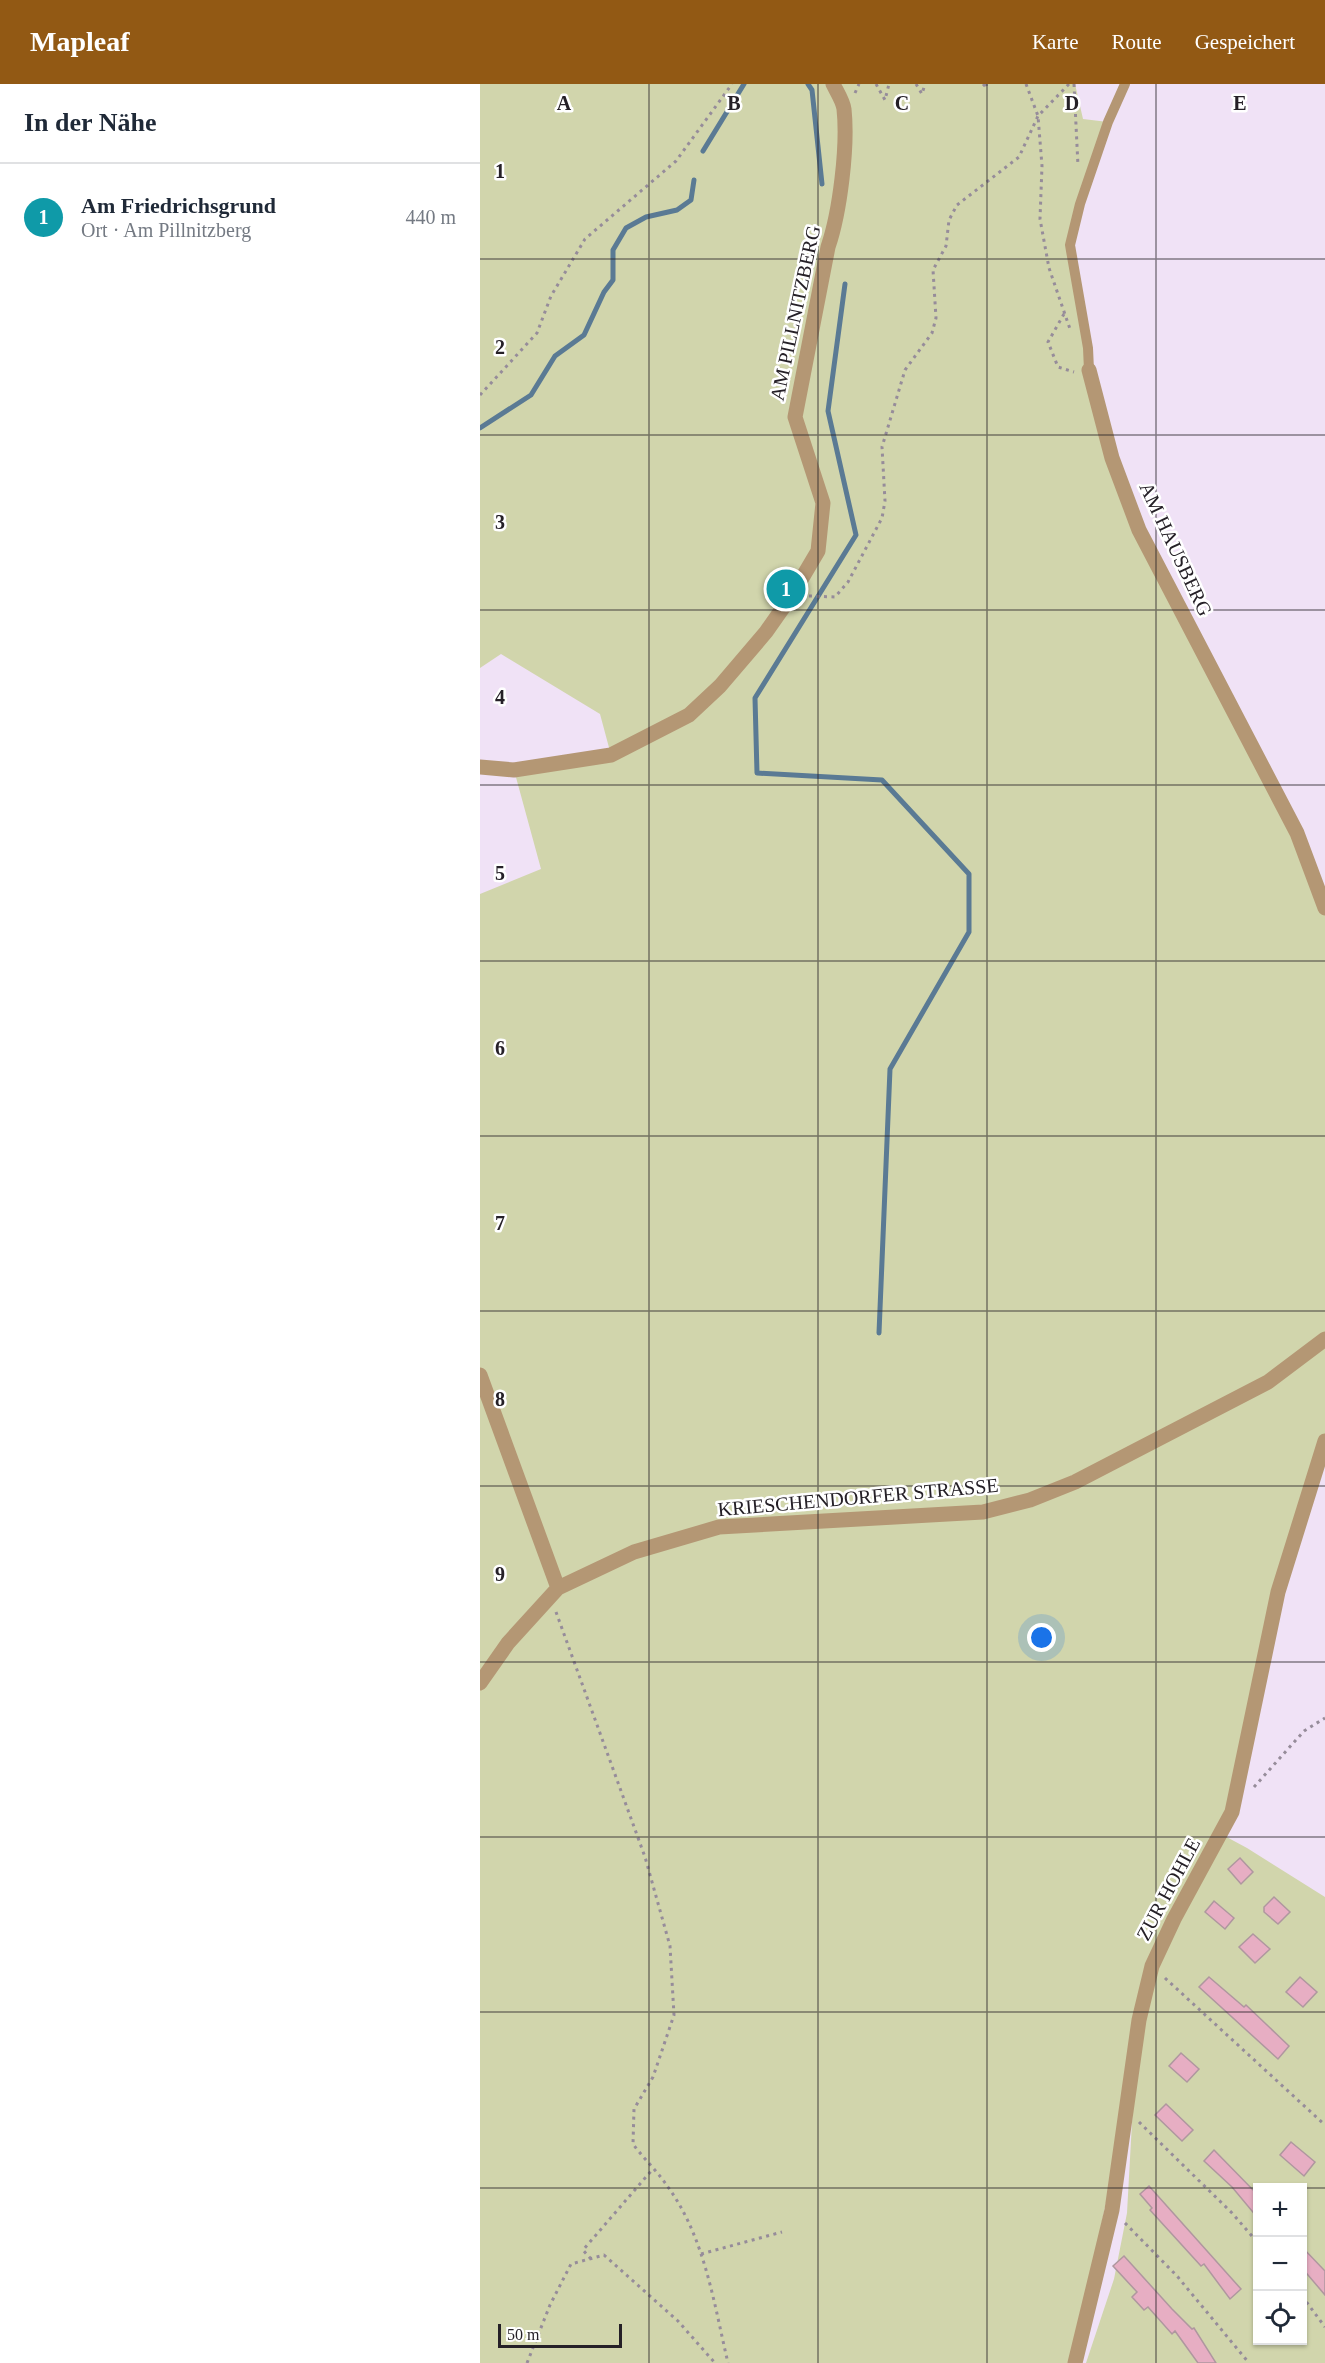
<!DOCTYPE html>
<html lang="de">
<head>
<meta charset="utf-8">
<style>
  body { margin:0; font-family:Georgia,serif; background:#f2f2f3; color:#1f2937 }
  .controls { position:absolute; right:18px; bottom:18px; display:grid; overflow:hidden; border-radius:0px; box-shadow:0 2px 4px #0004 }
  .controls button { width:54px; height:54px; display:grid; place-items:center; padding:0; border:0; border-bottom:2px solid #e0e1e3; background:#fff; color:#1f2937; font:30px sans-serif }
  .scale { position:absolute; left:18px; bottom:15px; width:124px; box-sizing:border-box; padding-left:6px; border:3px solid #252027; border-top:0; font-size:16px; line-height:21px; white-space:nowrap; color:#252027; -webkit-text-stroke:4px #fff; paint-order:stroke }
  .you { position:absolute; left:562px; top:1554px; width:21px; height:21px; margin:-15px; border:4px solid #fff; border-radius:50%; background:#1a73e8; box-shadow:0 0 0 9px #1a73e833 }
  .badge { display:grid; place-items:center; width:39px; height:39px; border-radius:50%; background:#925914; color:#fff; font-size:20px; font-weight:700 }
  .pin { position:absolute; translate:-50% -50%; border:3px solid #fff; box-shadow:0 2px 6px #0006 }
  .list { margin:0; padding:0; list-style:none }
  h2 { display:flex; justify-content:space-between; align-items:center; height:78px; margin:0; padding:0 24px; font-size:26px }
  h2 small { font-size:20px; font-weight:400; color:#747a83 }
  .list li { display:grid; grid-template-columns:39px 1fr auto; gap:18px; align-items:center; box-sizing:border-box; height:108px; padding:0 24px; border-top:2px solid #e0e1e3 }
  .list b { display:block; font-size:22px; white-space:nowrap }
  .list p { margin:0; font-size:20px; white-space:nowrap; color:#747a83 }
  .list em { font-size:20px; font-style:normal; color:#747a83 }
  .icon { flex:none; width:33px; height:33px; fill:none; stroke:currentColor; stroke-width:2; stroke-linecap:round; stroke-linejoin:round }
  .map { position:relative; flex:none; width:845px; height:2279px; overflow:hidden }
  header { display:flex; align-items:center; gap:36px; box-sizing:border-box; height:84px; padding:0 30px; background:#925914; color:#fff }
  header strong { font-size:28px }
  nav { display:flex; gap:33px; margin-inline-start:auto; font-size:21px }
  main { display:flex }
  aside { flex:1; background:#fff }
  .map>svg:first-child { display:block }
</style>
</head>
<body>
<header>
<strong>Mapleaf</strong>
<nav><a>Karte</a><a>Route</a><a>Gespeichert</a></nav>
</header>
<main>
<aside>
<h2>In der Nähe<small></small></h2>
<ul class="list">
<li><span class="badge" style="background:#0f9aa8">1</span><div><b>Am Friedrichsgrund</b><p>Ort · Am Pillnitzberg</p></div><em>440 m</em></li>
</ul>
</aside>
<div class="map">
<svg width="845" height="2279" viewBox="0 0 845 2279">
  <rect width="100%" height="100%" fill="#f0e2f6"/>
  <path fill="#d1d5ac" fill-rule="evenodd" d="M0,0H595L603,35L628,38L590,161L608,264L659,446L817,749L845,824V1357L741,1750L767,1764L845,1813V2279H606L634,2195L647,2129L653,2020L628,2109L592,2279H0V810L61,785L34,686L131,671L120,630L21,570L0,584ZM778,2104H822V2256H778Z"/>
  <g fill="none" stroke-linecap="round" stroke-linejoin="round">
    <path stroke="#5a7a94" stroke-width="5" d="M328,0L332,6L342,100
      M223,67L264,0
      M365,200L348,327L376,451L275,614L277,689L402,696L489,790V848L410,985L399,1249
      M0,344L51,311L75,272L104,251L124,208L133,196V166L146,144L166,133L197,126L211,116L214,96"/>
  </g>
  <path fill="#e7aec3" stroke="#af979f" stroke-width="1.5" d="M760,1774L773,1788L761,1800L748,1785Z
    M794,1813L810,1828L798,1840L784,1828V1823Z
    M734,1817L754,1834L745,1845L725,1828Z
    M773,1850L790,1865L775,1879L759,1863Z
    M729,1893L764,1923L766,1921L809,1962L798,1975L719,1903Z
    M820,1893L837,1908L823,1923L806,1908Z
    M701,1969L719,1985L707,1998L689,1982Z
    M686,2020L713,2046L702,2057L675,2031Z
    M811,2058L835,2078L824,2092L800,2071Z
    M734,2066L777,2110V2133L752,2103L724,2077Z
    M669,2102L761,2205L750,2215L724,2180L721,2182L670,2126L672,2124L660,2110Z
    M822,2163L845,2187V2211L822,2184Z
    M644,2172L692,2225L712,2245L714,2244L736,2279H718L695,2247L692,2250L668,2223L664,2226L652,2213L657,2208L633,2182Z"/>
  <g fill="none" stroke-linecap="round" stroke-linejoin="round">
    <path stroke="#968c9a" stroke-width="3" stroke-dasharray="3 4.5" stroke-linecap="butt" d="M396,0L405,16L409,0
      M436,0L442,10L445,0
      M503,0L507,4L506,0
      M546,0L558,32L562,82L560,135L569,184L590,245
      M594,0L598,82
      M375,9L379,0
      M584,230L568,258L578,283L594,288
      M0,311L57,249L71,212L105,155L196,77L252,0
      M329,512L355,513L368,498L402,434L405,417L402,363L425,286L452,249L456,234L453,186L466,162L469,136L477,121L539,73L558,32L589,0
      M76,1528L165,1773L190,1862L194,1931L173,1993L154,2025L153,2060C164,2075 178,2088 188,2103C225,2154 234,2220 248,2279
      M774,1703L824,1647L845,1634
      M685,1894L845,2041
      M659,2038L752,2129L778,2159
      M645,2139L697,2192L769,2279
      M221,2170L302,2148
      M111,2175L103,2166L172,2086
      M822,2212L845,2243
      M47,2279L70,2221L91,2180L124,2171L198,2237L235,2279"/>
    <path stroke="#b49774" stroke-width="10" d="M609,286L608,264L590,161L600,120L628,38L645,0"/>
    <path stroke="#b49774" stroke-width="15" d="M609,286L632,374L659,446L817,749L845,824
      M0,683L34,686L131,671L209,631L240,602L286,548L312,511L338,467L343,419L315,333L348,163C360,128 368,62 364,25C363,17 357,8 353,0
      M0,1291L78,1504
      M0,1599L28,1559L78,1504L154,1468L239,1443L503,1428L550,1416L595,1398L788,1298L845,1255
      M595,2279L632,2126L659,1936L672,1882L694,1835L752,1728L798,1508L845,1357"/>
  </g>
  <path fill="none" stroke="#252027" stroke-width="1.5" stroke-opacity="0.55" d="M169,0V2279M338,0V2279M507,0V2279M676,0V2279M0,175H845M0,351H845M0,526H845M0,701H845M0,877H845M0,1052H845M0,1227H845M0,1402H845M0,1578H845M0,1753H845M0,1928H845M0,2104H778M822,2104H845"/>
  <g text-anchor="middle" stroke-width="5" stroke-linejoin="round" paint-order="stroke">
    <g font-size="20" fill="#252027" stroke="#fff">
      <text transform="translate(315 229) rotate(-78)" y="7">AM PILLNITZBERG</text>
      <text transform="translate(696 465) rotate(65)" y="7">AM HAUSBERG</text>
      <text transform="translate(378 1413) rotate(-5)" y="7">KRIESCHENDORFER STRASSE</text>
      <text transform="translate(688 1805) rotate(-62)" y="7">ZUR HOHLE</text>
    </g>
  </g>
  <g font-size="20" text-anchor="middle" font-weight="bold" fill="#252027" stroke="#fff" stroke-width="5" stroke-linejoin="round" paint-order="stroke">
    <text x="84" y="26">A</text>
    <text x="254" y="26">B</text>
    <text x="422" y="26">C</text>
    <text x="592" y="26">D</text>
    <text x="760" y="26">E</text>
    <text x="20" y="94">1</text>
    <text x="20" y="270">2</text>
    <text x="20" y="445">3</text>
    <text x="20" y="620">4</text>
    <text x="20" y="796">5</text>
    <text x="20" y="971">6</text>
    <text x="20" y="1146">7</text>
    <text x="20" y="1322">8</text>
    <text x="20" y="1497">9</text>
  </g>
</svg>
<div class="controls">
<button>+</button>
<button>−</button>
<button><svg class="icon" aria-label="locate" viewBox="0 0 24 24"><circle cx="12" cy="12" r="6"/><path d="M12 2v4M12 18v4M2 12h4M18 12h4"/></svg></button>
</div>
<div class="scale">50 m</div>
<div class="you"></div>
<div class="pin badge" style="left:306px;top:505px;background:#0f9aa8">1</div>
</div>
</main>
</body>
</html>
